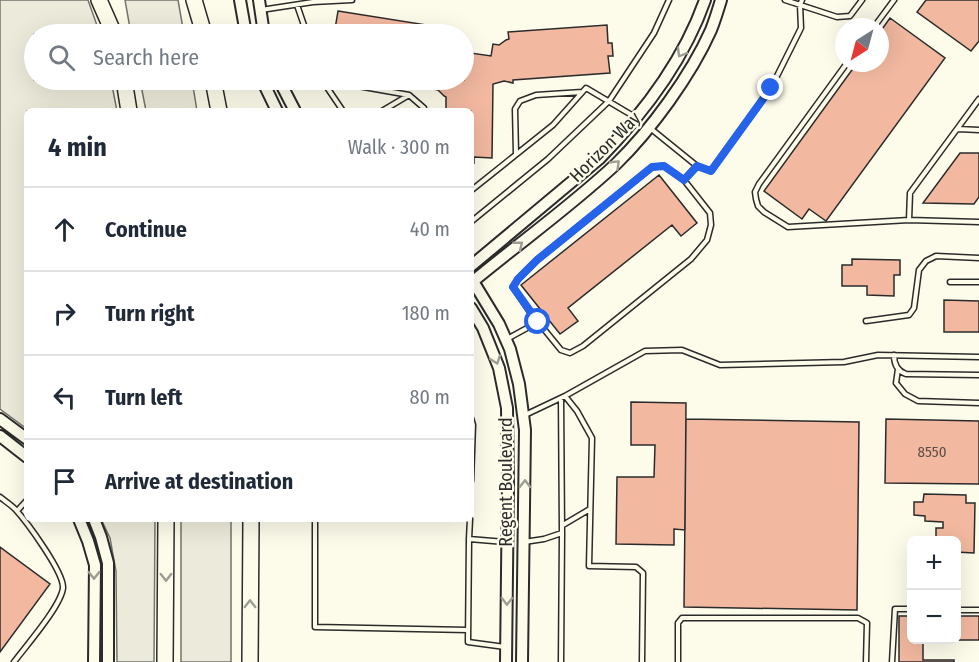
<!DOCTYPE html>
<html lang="en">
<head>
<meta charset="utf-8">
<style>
  body { margin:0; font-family:"Fira Sans Condensed",sans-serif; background:#f2f2f3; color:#1f2937 }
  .controls { position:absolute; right:18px; bottom:18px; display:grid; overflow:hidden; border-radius:9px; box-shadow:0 6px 24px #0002 }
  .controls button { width:54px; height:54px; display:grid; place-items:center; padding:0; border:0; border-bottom:2px solid #e0e1e3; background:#fff; color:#1f2937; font:30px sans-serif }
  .compass { position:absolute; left:835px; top:18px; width:54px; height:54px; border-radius:50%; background:#fff; box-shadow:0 6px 24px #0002; rotate:216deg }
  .stop { position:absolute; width:18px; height:18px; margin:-14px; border:4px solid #2563eb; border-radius:50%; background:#fff }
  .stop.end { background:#2563eb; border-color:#fff; box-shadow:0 2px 6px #0008 }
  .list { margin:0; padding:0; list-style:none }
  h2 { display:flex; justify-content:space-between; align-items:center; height:78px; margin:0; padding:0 24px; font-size:26px }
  h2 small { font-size:20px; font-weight:400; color:#747a83 }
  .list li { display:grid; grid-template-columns:39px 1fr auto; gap:18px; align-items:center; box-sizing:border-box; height:84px; padding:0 24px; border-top:2px solid #e0e1e3 }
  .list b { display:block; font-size:22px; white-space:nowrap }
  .list em { font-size:20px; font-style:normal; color:#747a83 }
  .icon { flex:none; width:33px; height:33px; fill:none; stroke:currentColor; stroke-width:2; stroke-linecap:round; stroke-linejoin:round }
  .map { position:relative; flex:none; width:979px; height:662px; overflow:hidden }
  .search { position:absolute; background:#fff; box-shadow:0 6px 24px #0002; left:24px; top:24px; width:450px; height:66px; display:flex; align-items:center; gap:15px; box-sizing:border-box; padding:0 21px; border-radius:33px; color:#747a83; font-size:22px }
  .panel { position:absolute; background:#fff; box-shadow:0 6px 24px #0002; left:24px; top:108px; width:450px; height:414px; border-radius:9px }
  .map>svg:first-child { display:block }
</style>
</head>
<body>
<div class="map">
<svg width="979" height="662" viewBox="0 0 979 662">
  <rect width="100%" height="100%" fill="#fdfbea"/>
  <path fill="#ecebdb" stroke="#74746e" stroke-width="1.5" d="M0,0H88L100,34H34V80H111L117,111H27V429L0,409Z
    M125,0H178L184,34H131Z
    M140,80H192L197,111H146Z
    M101,519H155L154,662H117L116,571L110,538Z
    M181,519H231V662H181Z"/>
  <path fill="#f2b8a0" stroke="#2b2b2b" stroke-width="1.5" d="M926,0H979V41L971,51L917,12Z
    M338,11L452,29L451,34H330L331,28L335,29Z
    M890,18L945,58L826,221L809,209L802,219L764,191L857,63H880V32Z
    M607,25L608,43H612L613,56H608L610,73L513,80V83L504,81L493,84L492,158L474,157V163L471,162V111H446V97L444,96L438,90L428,88L429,84L400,80H464V52L491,56L493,44L499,45L506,40L509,39L508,32Z
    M960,153H979V197L974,204L923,203Z
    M659,175L697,223L681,236L672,225L568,308L578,321L560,334L521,285Z
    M852,259L900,260V275H894V296L867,295V286H842V265H852Z
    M944,300L979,301V332H944Z
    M631,402L686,403L685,530L674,529V545L616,544L617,477H654L655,445H631Z
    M686,419L859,422L857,610L684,607Z
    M886,419L979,421V484L885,483Z
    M924,494L966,495V503H975L974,553L956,552V540H936V528H943V522L925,521V516L914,515V502H923Z
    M0,547L50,584L0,652Z
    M899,616H912V640H956V616H979V640H923V660H954V662H899Z"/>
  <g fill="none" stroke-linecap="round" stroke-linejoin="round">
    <defs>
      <path id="service" d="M785,0L837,17L850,16L862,0
        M297,5L307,34
        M261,10L313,2L352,0
        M874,27L894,0
        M847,63L759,184L755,192L756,199L758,206L764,212L788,227L909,220
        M322,80L343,111
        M324,80L409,95
        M979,99L910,193L909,220L979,222
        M382,111L409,95L424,108V111
        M650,128L697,166L711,171L771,88L801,28L800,5L802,0
        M958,129L979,130
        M516,154L515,109L520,101L536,95L582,92
        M684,180L710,213L711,225L707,240L691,259L583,346L570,353L561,350L530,312L513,287L518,279L537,260L652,167L664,166L684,180L697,166
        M471,187L473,189L553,125L586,88L635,117
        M471,220L472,221L548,159L609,101L654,33L669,0
        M950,282H979
        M866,321L909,315L914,308L919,270L926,261L936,256L979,258
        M507,339L538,322
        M894,355C894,364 897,371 906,374L979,375
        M898,369L896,383L905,394L918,401L979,403
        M565,396L645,351L682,350L720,365L844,362L878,355L979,357
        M525,415L565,396L577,411L592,438L589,566L636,567L643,573L642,662
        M471,418L473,425L471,481
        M0,497C5,501 10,504 15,509C26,521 64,572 63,588C61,606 26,646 14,662
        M17,511L27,500
        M315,519V627L468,630
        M470,519L469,539L505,542
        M563,525L590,509
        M469,539L468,642L505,647
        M524,542L544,539L562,533L561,398
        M956,610H979
        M561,662L562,533
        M678,662V623L682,618H858L867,623L866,662
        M892,662L895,609H912"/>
      <path id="tertiary" d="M240,0L246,34
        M259,0L264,34
        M262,80L277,111
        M279,80L295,111
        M471,266L599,159C643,114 684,60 705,0
        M471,278L499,324L510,349L519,384L525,430L522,662
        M471,283C519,243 570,207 616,164C651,130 691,75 711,30C715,20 718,10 721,0
        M471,308L483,328L499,368L507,408L508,484L506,662
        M0,419L27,439
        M0,436L27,457
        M79,519L88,541L95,565L94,662
        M94,519L101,537L108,563V662"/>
      <path id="motorway" d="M99,0L114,34
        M194,0L204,34
        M124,80L129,111
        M213,80L219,111
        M165,662L166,519
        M250,662L251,519"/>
    </defs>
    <use href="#service" stroke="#2b2b2b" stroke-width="7"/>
    <use href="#tertiary" stroke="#2b2b2b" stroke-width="14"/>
    <use href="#motorway" stroke="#2b2b2b" stroke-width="18"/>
    <use href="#service" stroke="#fdfbea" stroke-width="4"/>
    <use href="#tertiary" stroke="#fdfbea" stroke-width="10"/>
    <use href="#motorway" stroke="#fdfbea" stroke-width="15"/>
  </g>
  <defs><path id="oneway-chevron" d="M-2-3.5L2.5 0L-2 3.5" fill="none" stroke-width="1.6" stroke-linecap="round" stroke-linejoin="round" transform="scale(1.5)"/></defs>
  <g stroke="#9e9d94">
    <use href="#oneway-chevron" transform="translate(681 53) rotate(120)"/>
    <use href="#oneway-chevron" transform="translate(616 164) rotate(-44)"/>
    <use href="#oneway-chevron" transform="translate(519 245) rotate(-39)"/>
    <use href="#oneway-chevron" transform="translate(496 360) rotate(70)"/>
    <use href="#oneway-chevron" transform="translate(525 484) rotate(-89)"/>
    <use href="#oneway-chevron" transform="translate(94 575) rotate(90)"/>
    <use href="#oneway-chevron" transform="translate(166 577) rotate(90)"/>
    <use href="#oneway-chevron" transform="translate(507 601) rotate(91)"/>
    <use href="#oneway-chevron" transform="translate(250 604) rotate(-90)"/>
  </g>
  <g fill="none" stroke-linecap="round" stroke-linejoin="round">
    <path stroke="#2563eb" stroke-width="8" d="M538,322L513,287L518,279L537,260L652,167L664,166L684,180L697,166L711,171L771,88"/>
  </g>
  <g text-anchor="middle" stroke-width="4.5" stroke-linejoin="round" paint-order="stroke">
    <g font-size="15" fill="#5d4e48">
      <text x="932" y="457">8550</text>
    </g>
    <g font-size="18" fill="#2b2b2b" stroke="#fdfbea">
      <text transform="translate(605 147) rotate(-45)" y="6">Horizon Way</text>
      <text transform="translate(506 482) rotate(-90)" y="6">Regent Boulevard</text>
    </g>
  </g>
</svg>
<div class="controls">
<button>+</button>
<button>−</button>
</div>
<svg class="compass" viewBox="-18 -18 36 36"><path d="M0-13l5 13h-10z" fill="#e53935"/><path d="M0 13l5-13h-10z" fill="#747a83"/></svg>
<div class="stop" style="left:538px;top:322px"></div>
<div class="stop end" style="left:771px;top:88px"></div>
<div class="search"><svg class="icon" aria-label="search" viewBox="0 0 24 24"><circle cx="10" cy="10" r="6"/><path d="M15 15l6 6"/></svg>Search here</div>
<section class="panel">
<h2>4 min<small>Walk · 300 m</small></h2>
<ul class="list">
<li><svg class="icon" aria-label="ahead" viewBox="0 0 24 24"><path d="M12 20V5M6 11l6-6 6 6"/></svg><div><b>Continue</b></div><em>40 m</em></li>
<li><svg class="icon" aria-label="right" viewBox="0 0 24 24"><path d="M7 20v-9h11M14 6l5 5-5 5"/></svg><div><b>Turn right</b></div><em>180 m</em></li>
<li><svg class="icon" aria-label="left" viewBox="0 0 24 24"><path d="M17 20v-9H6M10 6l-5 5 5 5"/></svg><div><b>Turn left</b></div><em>80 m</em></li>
<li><svg class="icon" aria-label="arrive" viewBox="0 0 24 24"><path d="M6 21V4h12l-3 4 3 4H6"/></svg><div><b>Arrive at destination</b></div></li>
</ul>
</section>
</div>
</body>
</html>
